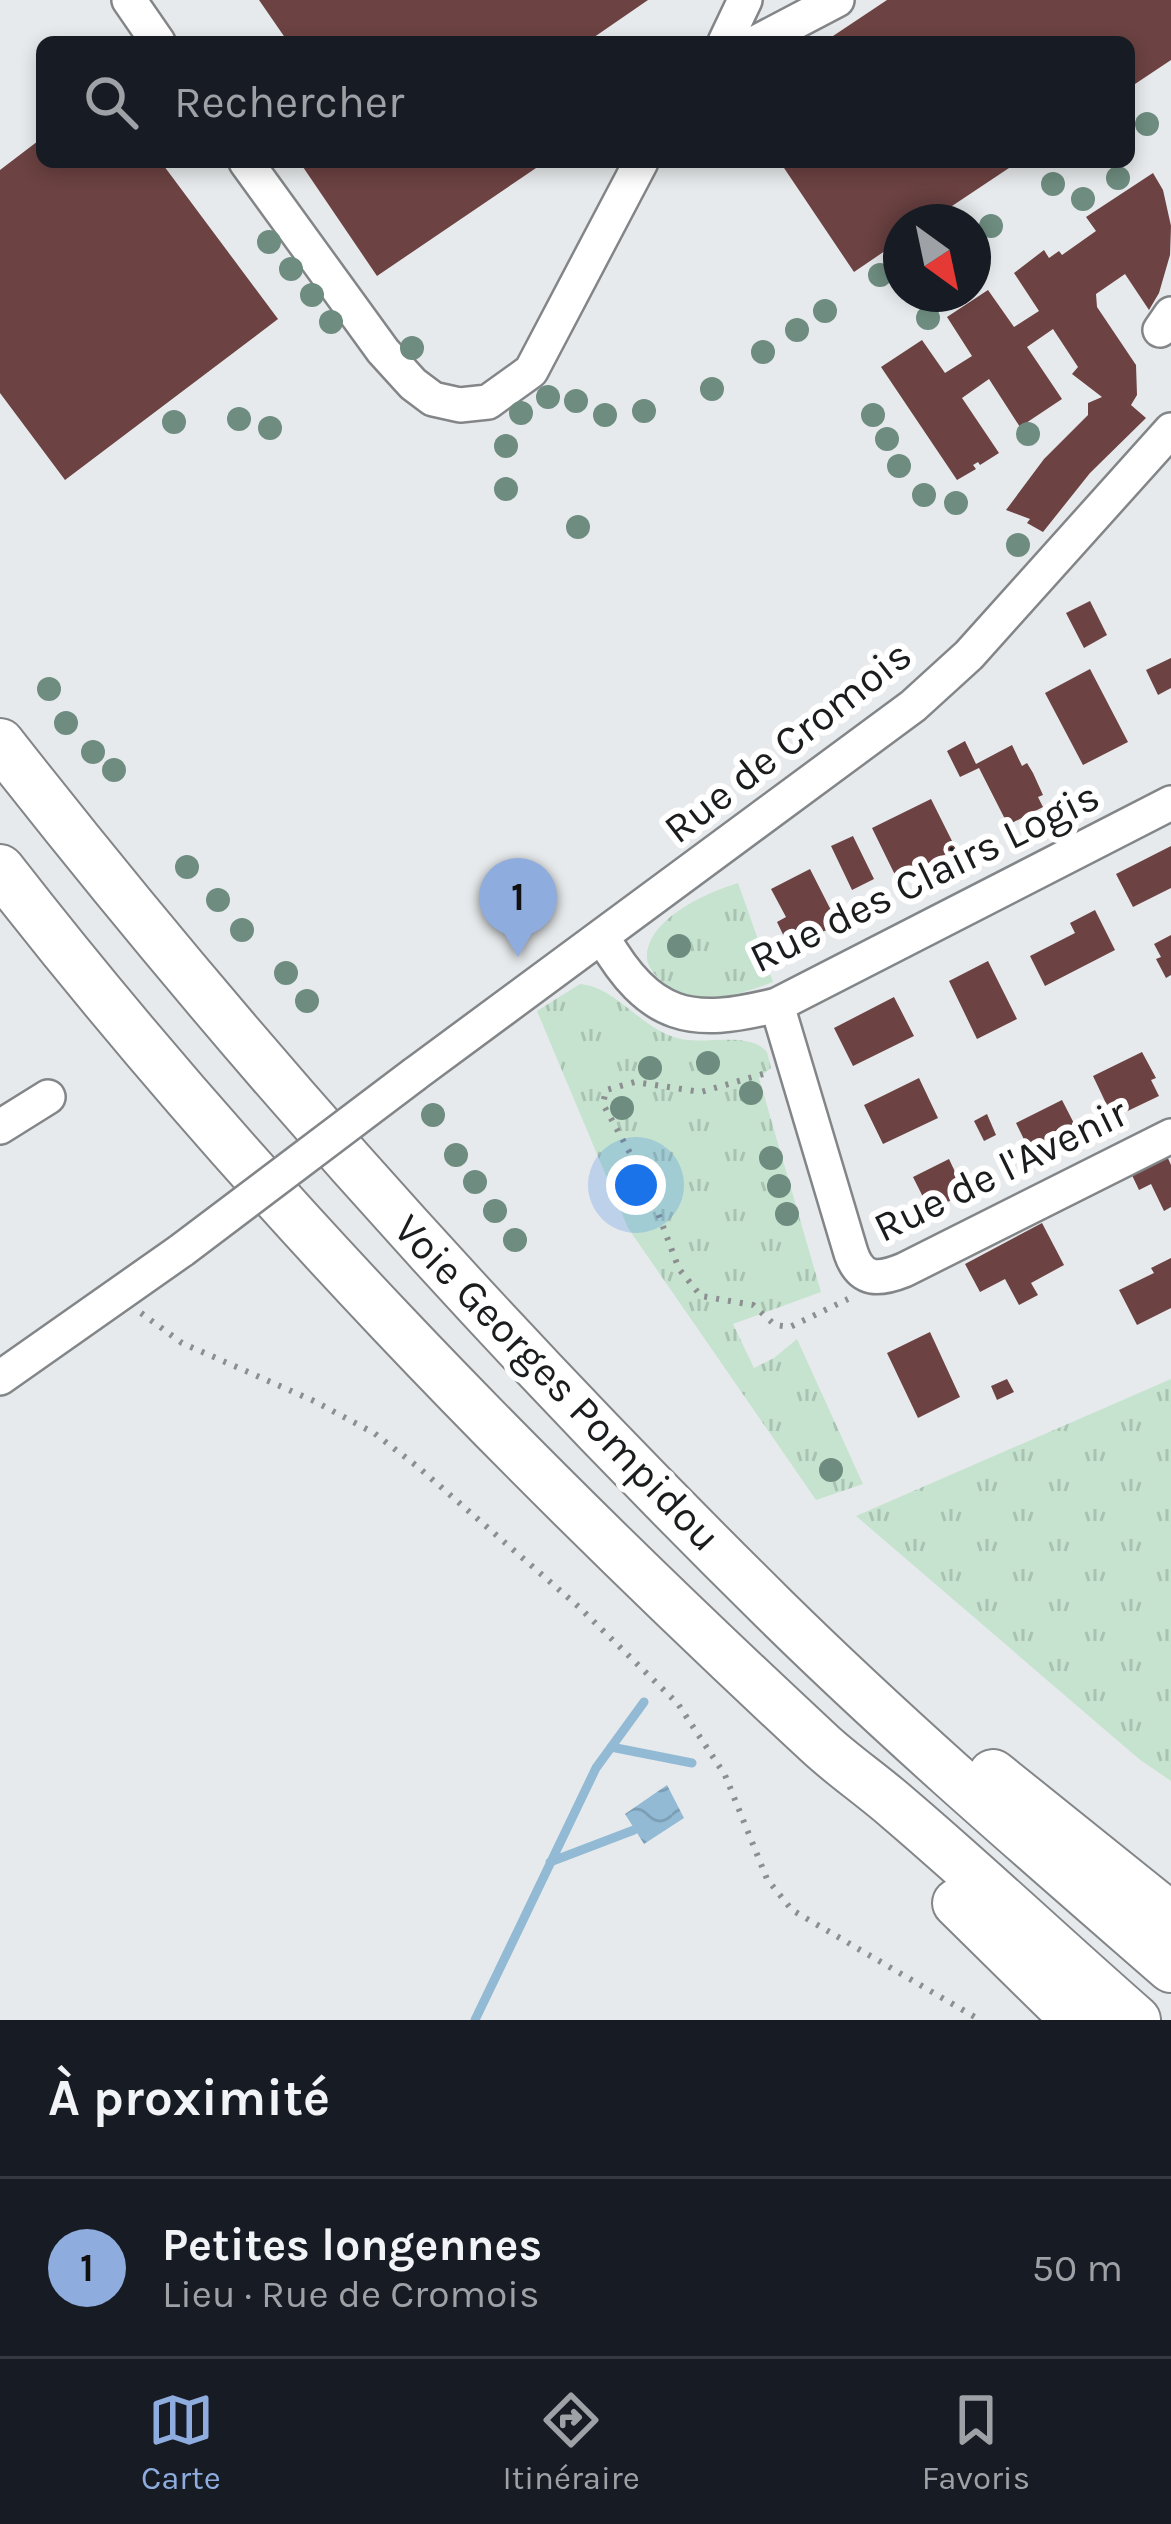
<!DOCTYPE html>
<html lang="fr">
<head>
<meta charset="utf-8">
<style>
  body { margin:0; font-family:Karla,sans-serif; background:#242831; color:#f1f3f6 }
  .compass { position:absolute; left:883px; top:204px; width:108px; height:108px; border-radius:50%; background:#171b24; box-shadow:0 6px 18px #0003; rotate:147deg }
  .you { position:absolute; left:636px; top:1185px; width:42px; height:42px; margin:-30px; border:9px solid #fff; border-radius:50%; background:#1a73e8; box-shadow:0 0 0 18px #1a73e833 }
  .badge { display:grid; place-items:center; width:78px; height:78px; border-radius:50%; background:#8facde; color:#111; font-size:39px; font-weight:700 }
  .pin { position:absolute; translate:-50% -99px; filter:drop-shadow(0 3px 6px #0008) }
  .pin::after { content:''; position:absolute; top:63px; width:42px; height:36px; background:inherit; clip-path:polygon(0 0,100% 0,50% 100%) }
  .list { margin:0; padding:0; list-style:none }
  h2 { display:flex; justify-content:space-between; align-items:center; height:156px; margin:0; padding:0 48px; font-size:51px }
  h2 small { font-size:39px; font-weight:400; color:#9ea1a6 }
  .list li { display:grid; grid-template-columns:78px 1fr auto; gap:36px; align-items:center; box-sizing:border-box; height:180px; padding:0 48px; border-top:3px solid #363941 }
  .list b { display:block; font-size:45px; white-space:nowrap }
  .list p { margin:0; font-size:39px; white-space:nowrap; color:#9ea1a6 }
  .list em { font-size:39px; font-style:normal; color:#9ea1a6 }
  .icon { flex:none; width:66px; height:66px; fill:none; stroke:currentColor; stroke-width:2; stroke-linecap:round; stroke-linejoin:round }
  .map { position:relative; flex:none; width:1171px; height:2020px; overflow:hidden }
  .search { position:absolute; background:#171b24; box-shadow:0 6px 18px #0003; left:36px; right:36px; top:36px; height:132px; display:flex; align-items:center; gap:30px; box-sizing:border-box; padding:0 42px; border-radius:18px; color:#9ea1a6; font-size:45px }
  .sheet { height:336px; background:#171b24 }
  nav { display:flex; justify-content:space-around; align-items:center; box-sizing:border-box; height:168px; border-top:3px solid #363941; background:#171b24; font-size:33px; color:#9ea1a6 }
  nav a { display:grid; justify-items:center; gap:6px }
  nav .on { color:#8facde }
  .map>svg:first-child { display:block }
</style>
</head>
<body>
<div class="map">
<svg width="1171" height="2020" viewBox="0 0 1171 2020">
  <defs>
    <pattern id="grass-tufts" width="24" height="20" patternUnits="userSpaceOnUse" patternTransform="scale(3)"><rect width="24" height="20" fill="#c5e3cf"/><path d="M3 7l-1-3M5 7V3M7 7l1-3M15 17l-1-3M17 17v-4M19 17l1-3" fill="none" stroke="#a9c2b1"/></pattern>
    <pattern id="water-waves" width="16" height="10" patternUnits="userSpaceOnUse" patternTransform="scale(3)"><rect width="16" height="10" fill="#92bad5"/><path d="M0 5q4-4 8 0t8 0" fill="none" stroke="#7d9fb6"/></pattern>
  </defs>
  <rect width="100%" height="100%" fill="#e7eaec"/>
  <path fill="url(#grass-tufts)" d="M738,883L773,982C736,996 692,1011 659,979C653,973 646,964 647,955C649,918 708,892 738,883Z
    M580,984C618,988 640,1028 677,1038C703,1046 749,1030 767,1052L771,1068L759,1078L821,1292L733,1324L754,1368L774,1358L797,1339L863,1484L816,1500L628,1228L537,1011Z
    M1171,1379V1781L1139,1759L856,1516Z"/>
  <path fill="url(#water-waves)" d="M667,1785L684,1818L644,1844L625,1814Z"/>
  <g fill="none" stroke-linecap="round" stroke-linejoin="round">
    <path stroke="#92bad5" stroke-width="9" d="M611,1747L692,1763
      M550,1862L634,1830
      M475,2020L596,1768L644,1702"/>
  </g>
  <path fill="#6c4242" d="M259,0H648L587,42H288Z
    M887,0H1171V60L1129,88V42H824Z
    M42,138V162H161L278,319L65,480L0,393V170Z
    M310,162H537L539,166L377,276L303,167Z
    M780,162H1018L928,222H901V240L854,272Z
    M1153,173L1163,190L1171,226L1170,255L1159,293L1149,310L1125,274L1096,294L1097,307L1136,365L1137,395L1131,405L1146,418L1090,473L1043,532L1027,523L1030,519L1006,510L1044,459L1088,415V403L1102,397L1072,374L1078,367L1053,329L1027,347L1062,399L1020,427L989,379L962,398L999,453L980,465L978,462L973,465L976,469L957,480L881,367L922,340L945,373L972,356L947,317L988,290L1014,327L1039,311L1014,273L1044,250L1049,258L1059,251L1062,255L1096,231L1086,217Z
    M1090,601L1107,635L1084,648L1066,613Z
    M1171,658V688L1158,695L1146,670Z
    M1090,669L1128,742L1083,765L1045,693Z
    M965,741L976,764L1012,745L1022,766L1027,763L1033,773L1043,795L1038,797L1043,807L1008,825L979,768L960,777L947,751Z
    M931,799L956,849L897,879L872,828Z
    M853,836L874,879L852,890L831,846Z
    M1171,846V888L1133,907L1116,874Z
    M810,869L838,924L790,949L777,922L786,917L771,889Z
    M1095,910L1115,950L1045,986L1030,956L1075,933L1070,923Z
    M1171,935V975L1166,978L1156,959L1161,957L1154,944Z
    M988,961L1017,1019L977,1039L949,981Z
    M894,997L914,1036L853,1066L834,1028Z
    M1142,1052L1156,1078L1151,1080L1159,1096L1113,1118L1093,1076Z
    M919,1078L938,1118L883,1144L864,1105Z
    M1062,1100L1081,1137L1034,1160L1016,1123Z
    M987,1114L996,1135L984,1141L974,1121Z
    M1167,1156L1171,1165V1207L1164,1211L1151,1184L1139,1190L1130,1171Z
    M949,1159L965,1193L930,1211L913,1177Z
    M1042,1223L1064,1265L1031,1283L1038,1295L1019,1305L1005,1279L980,1292L965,1264Z
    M1171,1258V1308L1137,1325L1119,1290L1154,1273L1151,1268Z
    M930,1332L960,1397L918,1418L887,1353Z
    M1007,1379L1014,1392L997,1400L991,1386Z"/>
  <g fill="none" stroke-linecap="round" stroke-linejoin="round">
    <defs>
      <path id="minor" d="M129,0L158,42
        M725,42L745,0
        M757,42L837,0
        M246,162L383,351L413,384L433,399L460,405L488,402L531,371L641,162
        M1160,330L1171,314
        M603,938C650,1019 690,1027 777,1005L1171,803
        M777,1005L851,1253C861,1282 879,1280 904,1270L1171,1136
        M415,1074L913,706L969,655L1171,430
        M0,1127L48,1097
        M0,1378L182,1250"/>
      <path id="highway" d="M0,743C239,1048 498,1337 774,1609C901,1734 1037,1851 1171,1968
        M0,869C246,1185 528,1473 821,1745C845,1767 873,1786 898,1808C979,1877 1056,1950 1136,2020
        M993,1774L1171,1917
        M957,1903L1076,2020"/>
    </defs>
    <use href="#minor" stroke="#838688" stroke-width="38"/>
    <use href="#highway" stroke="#838688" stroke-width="52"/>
    <path stroke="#8c8e90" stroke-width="6" stroke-dasharray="3 9" stroke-linecap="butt" d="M763,1074L701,1092L635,1082L606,1090L603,1104L647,1184L679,1269L701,1296L753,1305L775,1325L790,1327L848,1299
      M141,1313L182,1343L314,1401L374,1433L418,1467L579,1607L678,1704L725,1775L767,1879L792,1910L980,2020"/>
    <use href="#minor" stroke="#fff" stroke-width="33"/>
    <use href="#highway" stroke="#fff" stroke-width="48"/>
    <defs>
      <path id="minor-bridge" d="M182,1250L415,1074"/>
    </defs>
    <use href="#minor-bridge" stroke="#838688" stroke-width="38" stroke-linecap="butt"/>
    <use href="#minor-bridge" stroke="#fff" stroke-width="33"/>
  </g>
  <g fill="#6e8c7f">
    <circle cx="1147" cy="124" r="12"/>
    <circle cx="1118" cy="178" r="12"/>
    <circle cx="1053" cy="184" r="12"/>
    <circle cx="1083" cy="199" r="12"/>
    <circle cx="991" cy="226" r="12"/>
    <circle cx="269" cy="242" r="12"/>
    <circle cx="291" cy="269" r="12"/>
    <circle cx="880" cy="275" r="12"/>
    <circle cx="312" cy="295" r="12"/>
    <circle cx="825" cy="311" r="12"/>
    <circle cx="928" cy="318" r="12"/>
    <circle cx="331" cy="322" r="12"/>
    <circle cx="797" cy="330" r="12"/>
    <circle cx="412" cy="348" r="12"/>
    <circle cx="763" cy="352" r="12"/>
    <circle cx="712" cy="389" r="12"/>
    <circle cx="548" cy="397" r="12"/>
    <circle cx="576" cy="401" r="12"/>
    <circle cx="644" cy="411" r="12"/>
    <circle cx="521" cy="413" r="12"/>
    <circle cx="605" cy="415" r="12"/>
    <circle cx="873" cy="415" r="12"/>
    <circle cx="239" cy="419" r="12"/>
    <circle cx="174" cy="422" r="12"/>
    <circle cx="270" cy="428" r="12"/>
    <circle cx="1028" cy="434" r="12"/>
    <circle cx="887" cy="439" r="12"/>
    <circle cx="506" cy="446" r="12"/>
    <circle cx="899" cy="466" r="12"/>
    <circle cx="506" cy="489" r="12"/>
    <circle cx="924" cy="495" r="12"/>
    <circle cx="956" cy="503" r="12"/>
    <circle cx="578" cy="527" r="12"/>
    <circle cx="1018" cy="545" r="12"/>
    <circle cx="49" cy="689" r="12"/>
    <circle cx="66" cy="723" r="12"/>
    <circle cx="93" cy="752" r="12"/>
    <circle cx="114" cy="770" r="12"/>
    <circle cx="187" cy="867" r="12"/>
    <circle cx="218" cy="900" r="12"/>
    <circle cx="242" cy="930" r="12"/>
    <circle cx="679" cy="946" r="12"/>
    <circle cx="286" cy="973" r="12"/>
    <circle cx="307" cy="1001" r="12"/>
    <circle cx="708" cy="1063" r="12"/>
    <circle cx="650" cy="1068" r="12"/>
    <circle cx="751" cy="1093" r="12"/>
    <circle cx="622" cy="1108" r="12"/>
    <circle cx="433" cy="1115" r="12"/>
    <circle cx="456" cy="1155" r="12"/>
    <circle cx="771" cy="1158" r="12"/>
    <circle cx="475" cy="1182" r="12"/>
    <circle cx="779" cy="1186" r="12"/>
    <circle cx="495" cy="1211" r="12"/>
    <circle cx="787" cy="1214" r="12"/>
    <circle cx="515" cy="1240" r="12"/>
    <circle cx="831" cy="1470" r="12"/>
  </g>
  <g text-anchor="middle" stroke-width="12" stroke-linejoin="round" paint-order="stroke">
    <g font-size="42" fill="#1b1c1d" stroke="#fff">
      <text transform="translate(787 741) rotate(-38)" y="15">Rue de Cromois</text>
      <text transform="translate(924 876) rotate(-26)" y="15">Rue des Clairs Logis</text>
      <text transform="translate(1000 1169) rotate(-26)" y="15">Rue de l'Avenir</text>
      <text transform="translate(558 1382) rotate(46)" y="15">Voie Georges Pompidou</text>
    </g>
  </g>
</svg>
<svg class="compass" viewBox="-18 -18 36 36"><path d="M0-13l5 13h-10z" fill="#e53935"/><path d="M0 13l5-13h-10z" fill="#9ea1a6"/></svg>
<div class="you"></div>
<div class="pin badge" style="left:518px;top:957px">1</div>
<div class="search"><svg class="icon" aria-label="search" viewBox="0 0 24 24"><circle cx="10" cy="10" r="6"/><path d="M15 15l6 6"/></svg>Rechercher</div>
</div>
<section class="sheet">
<h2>À proximité<small></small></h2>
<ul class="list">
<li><span class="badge">1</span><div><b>Petites longennes</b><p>Lieu · Rue de Cromois</p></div><em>50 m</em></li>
</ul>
</section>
<nav>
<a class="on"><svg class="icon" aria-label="map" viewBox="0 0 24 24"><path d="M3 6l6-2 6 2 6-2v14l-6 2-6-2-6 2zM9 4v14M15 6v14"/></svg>Carte</a>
<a><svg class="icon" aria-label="directions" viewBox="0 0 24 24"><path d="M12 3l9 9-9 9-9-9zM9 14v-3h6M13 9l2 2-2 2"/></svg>Itinéraire</a>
<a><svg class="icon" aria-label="saved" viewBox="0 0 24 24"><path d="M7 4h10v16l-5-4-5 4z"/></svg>Favoris</a>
</nav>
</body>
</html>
